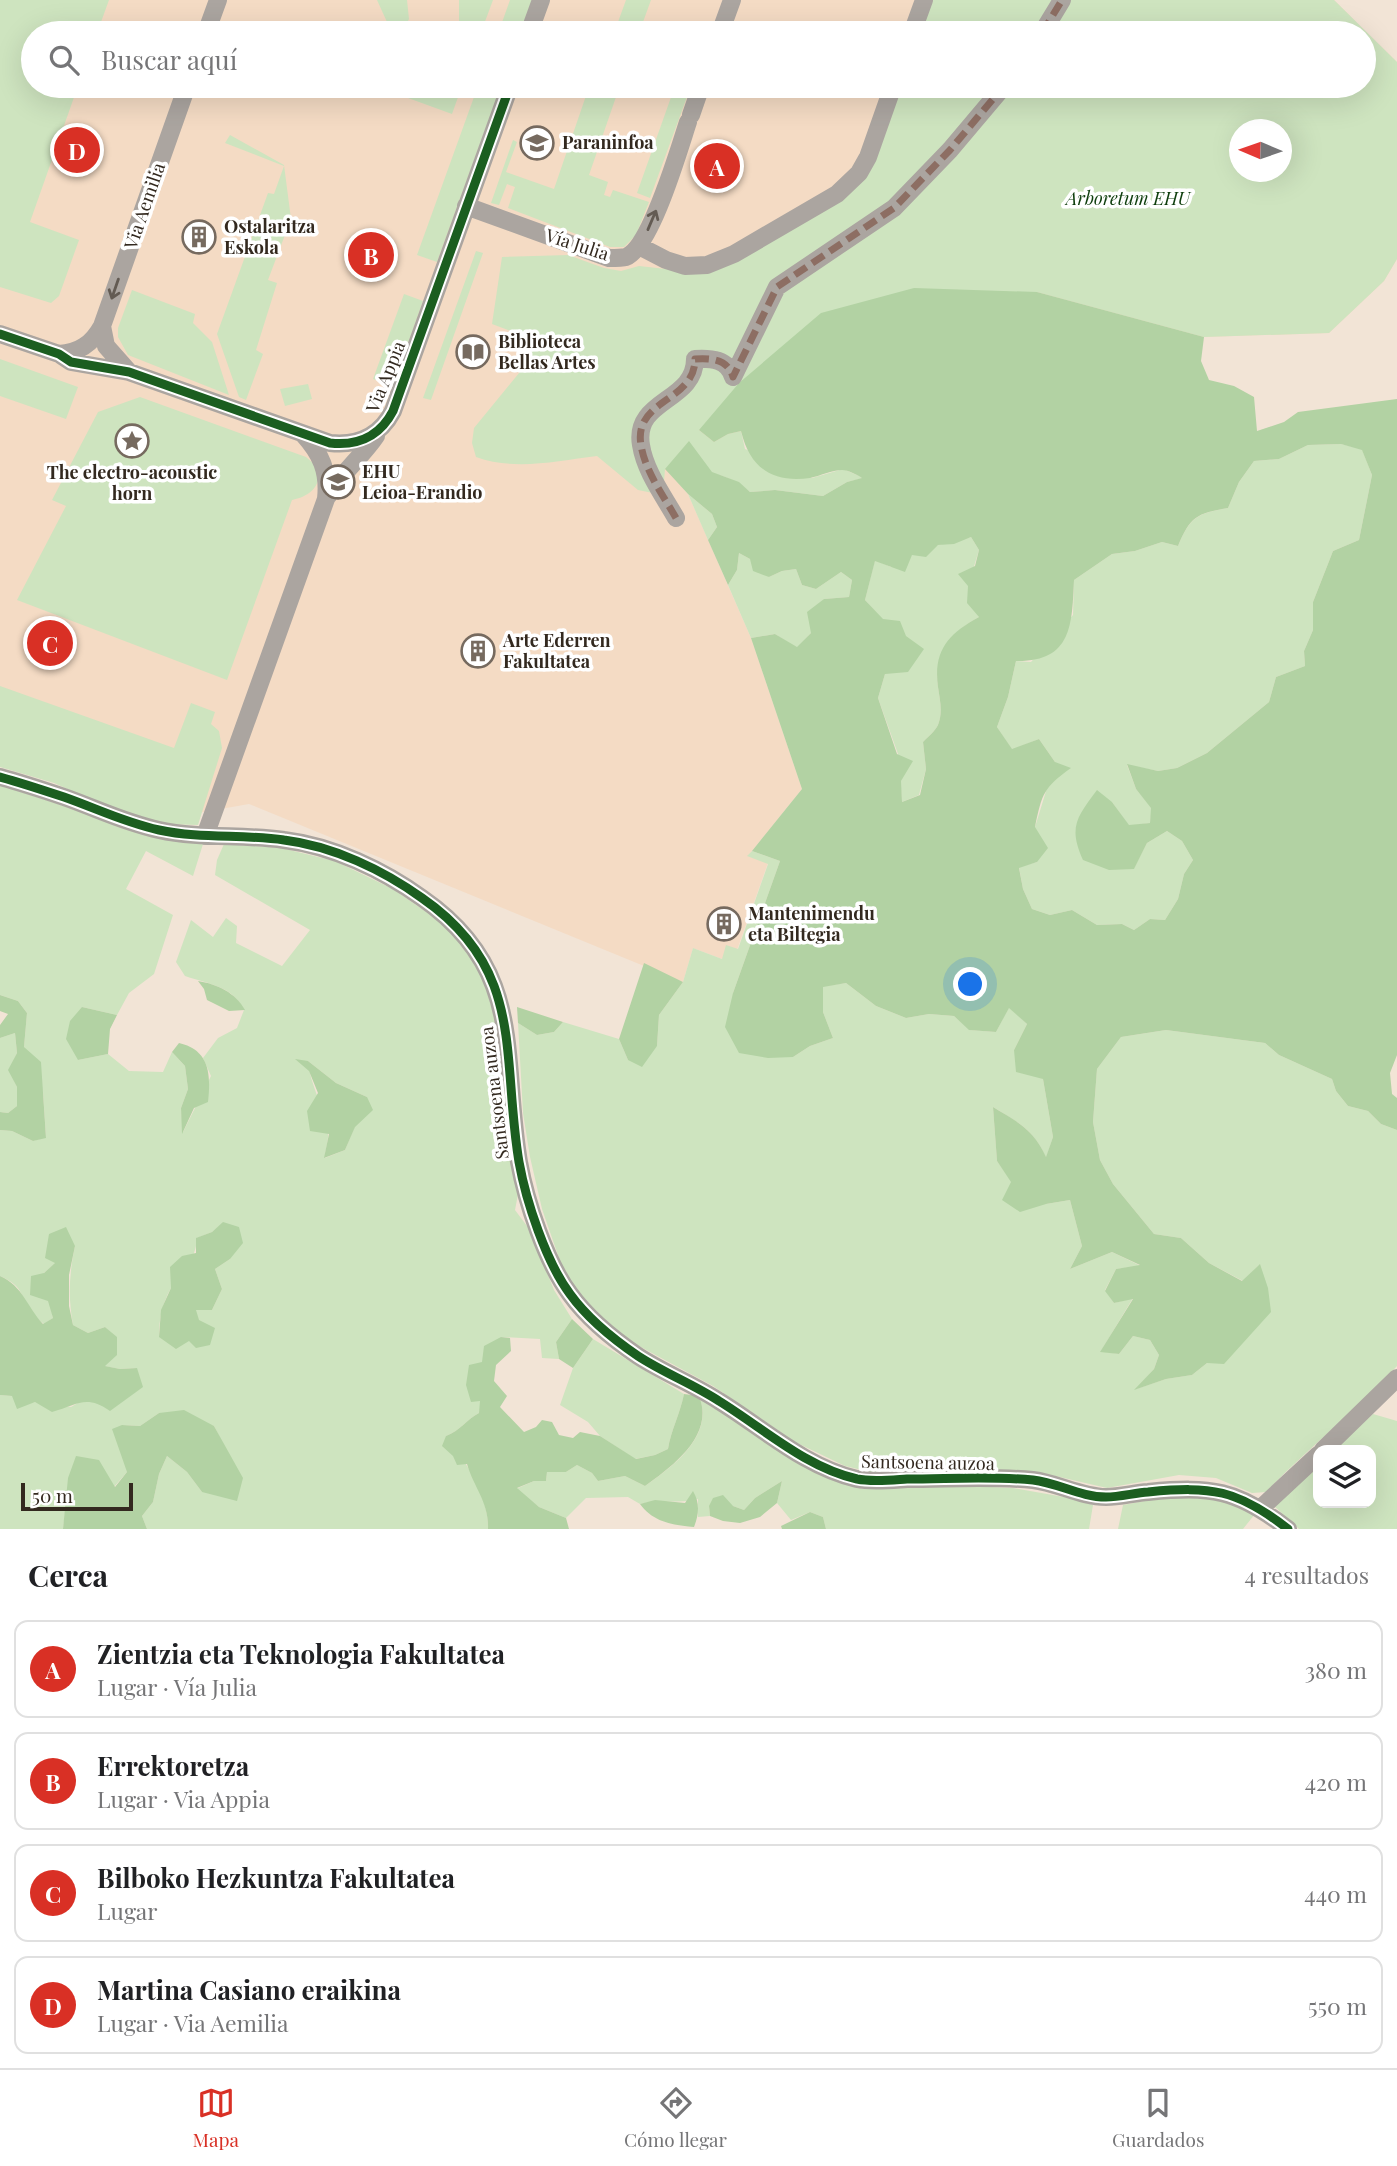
<!DOCTYPE html>
<html lang="es">
<head>
<meta charset="utf-8">
<style>
  body { margin:0; font-family:"Playfair Display",serif; background:#f6f6f6; color:#202124 }
  .controls { position:absolute; right:21px; bottom:21px; display:grid; overflow:hidden; border-radius:14px; box-shadow:0 7px 28px #0002 }
  .controls button { width:63px; height:63px; display:grid; place-items:center; padding:0; border:0; border-bottom:2px solid #e0e0e0; background:#fff; color:#202124; font:35px sans-serif }
  .compass { position:absolute; left:1229px; top:119px; width:63px; height:63px; border-radius:50%; background:#fff; box-shadow:0 7px 28px #0002; rotate:272deg }
  .scale { position:absolute; left:21px; bottom:18px; width:112px; box-sizing:border-box; padding-left:7px; border:4px solid #33291f; border-top:0; font-size:19px; line-height:24px; white-space:nowrap; color:#33291f; -webkit-text-stroke:5px #fff; paint-order:stroke }
  .you { position:absolute; left:971px; top:985px; width:24px; height:24px; margin:-18px; border:5px solid #fff; border-radius:50%; background:#1a73e8; box-shadow:0 0 0 10px #1a73e833 }
  .badge { display:grid; place-items:center; width:46px; height:46px; border-radius:50%; background:#d93025; color:#fff; font-size:23px; font-weight:700 }
  .pin { position:absolute; translate:-50% -50%; border:4px solid #fff; box-shadow:0 2px 7px #0006 }
  .list { margin:0; padding:0; list-style:none }
  h2 { display:flex; justify-content:space-between; align-items:center; height:91px; margin:0; padding:0 28px; font-size:30px }
  h2 small { font-size:23px; font-weight:400; color:#757577 }
  .list li { display:grid; grid-template-columns:46px 1fr auto; gap:21px; align-items:center; box-sizing:border-box; height:98px; margin:0 14px 14px; padding:0 14px; border:2px solid #e0e0e0; border-radius:14px }
  .list b { display:block; font-size:26px; white-space:nowrap }
  .list p { margin:0; font-size:23px; white-space:nowrap; color:#757577 }
  .list em { font-size:23px; font-style:normal; color:#757577 }
  .icon { flex:none; width:38px; height:38px; fill:none; stroke:currentColor; stroke-width:2; stroke-linecap:round; stroke-linejoin:round }
  .map { position:relative; flex:none; width:1397px; height:1529px; overflow:hidden }
  .search { position:absolute; background:#fff; box-shadow:0 7px 28px #0002; left:21px; right:21px; top:21px; height:77px; display:flex; align-items:center; gap:18px; box-sizing:border-box; padding:0 24px; border-radius:38px; color:#757577; font-size:26px }
  .sheet { height:539px; background:#fff }
  nav { display:flex; justify-content:space-around; align-items:center; box-sizing:border-box; height:98px; border-top:2px solid #e0e0e0; background:#fff; font-size:19px; color:#757577 }
  nav a { display:grid; justify-items:center; gap:4px }
  nav .on { color:#d93025 }
  .map>svg:first-child { display:block }
</style>
</head>
<body>
<div class="map">
<svg width="1397" height="1529" viewBox="0 0 1397 1529">
  <rect width="100%" height="100%" fill="#f2e4d6"/>
  <path fill="#f4dbc4" fill-rule="evenodd" d="M0,0H1334L1397,62V259L1384,281L1329,333L1204,337L1037,292L666,469L688,494L751,638L802,789L748,856L768,863L737,950L722,959L693,948L683,982L249,804L198,813L0,755ZM33,33H1364V86H33ZM1240,130H1282V172H1240Z"/>
  <path fill="#cee4bf" fill-rule="evenodd" d="M0,0H109L97,33H33V86H78L30,222L79,240L59,296L51,303L0,287Z
    M377,0H407L409,19L402,33H392Z
    M459,0H493L483,27L459,23Z
    M510,0H532L520,33L500,28Z
    M626,0H651L639,33H614Z
    M930,0H1334L1397,62V259L1384,281L1329,333L1204,337L1037,292L699,430L714,442L728,434L741,431L745,449L812,478L843,469L864,478L847,482L823,496L775,490L750,492C726,470 696,471 665,469L663,495L638,490L597,456C556,461 515,471 476,457L472,443L474,428L533,356L507,347L513,332L492,324L502,257L568,255L604,268L621,271L639,266L693,272L842,198L900,86H1364V33H918ZM1240,130H1282V172H1240Z
    M416,86H462L452,114L397,94Z
    M478,86H501L437,262L417,255Z
    M675,86H691L650,198L637,193Z
    M589,87L616,97L589,175L608,182L604,195L610,197L613,190L649,202L636,235L624,247H610L508,208L515,187L507,184L499,205L491,203L513,140L517,142L506,172L554,189Z
    M230,135L284,165L291,219L268,280L277,283L256,350L263,354L246,400L239,397L217,334L268,193L274,194L284,166L225,143Z
    M476,251L483,253L431,400L423,398Z
    M132,290L195,314L193,323L212,342L229,395L128,355L118,337V328Z
    M404,294L423,301L393,386L373,379Z
    M0,359L78,387L66,419L0,396Z
    M308,384L312,399L285,406L280,389Z
    M140,397L306,457C329,474 317,496 292,500L227,680L17,600L66,506L52,500L98,412Z
    M1341,444L1362,449L1372,475L1359,540L1333,551L1313,602V630L1304,651L1305,666L1276,677L1269,702L1207,753L1177,768L1158,771L1127,765L1136,789L1152,808L1150,823L1129,826L1112,802L1134,868L1147,843L1167,831L1182,841L1193,860L1184,874L1178,899L1165,920L1150,919L1134,930L1122,924L1097,925L1072,910L1050,915L1032,909L1023,889L1019,867L1037,862L1035,827L1055,762L1039,739L1012,750L997,727L1008,697L1016,661L1031,662L1073,615L1074,580L1112,554L1135,551L1162,542L1178,546C1190,517 1198,513 1228,508L1239,482L1254,461L1279,459L1308,445Z
    M688,494L712,514L717,527L708,540Z
    M971,537L979,550L968,586L979,617C950,633 934,653 938,687C940,701 943,712 938,725C935,731 928,737 923,742L926,769L919,795L902,802L898,754L878,698L885,674L883,620L865,600L875,560L891,567C906,558 922,548 938,545C950,542 960,541 971,537Z
    M739,553L750,559L769,577L782,571L796,569L802,585L816,589L841,572L852,580L849,597L824,599L811,633L797,648L775,634L751,638L728,585L737,570Z
    M0,686L174,748L191,703L215,712L211,724L219,731L222,748L198,825L161,824L103,805L54,783L0,767Z
    M0,785L155,836L203,844L193,876L146,851L126,889L173,915L154,974L129,993L117,1015L82,1007L78,1060L108,1054L129,1071L163,1072L172,1052L185,1066L188,1089L181,1108L183,1132L211,1076L203,1058L218,1038L237,1028L244,1010C233,986 208,984 185,976L176,962L191,920L213,937L226,918L237,926L236,943L282,966L310,930L215,875L217,860L224,844L281,848L335,861L393,889L448,927L481,969L501,1041L519,1189L515,1210L530,1230L554,1290L572,1319L556,1342L559,1359L542,1358L540,1339L501,1337L479,1413C466,1420 460,1431 446,1436C466,1462 489,1496 488,1529H147L142,1516L153,1502L159,1474L167,1456L187,1472L202,1492L226,1449L214,1426L159,1413L140,1426L122,1425L127,1472L114,1487L66,1505L63,1529H0V1395L12,1396L27,1403L35,1402L71,1407L81,1401L98,1402L137,1368L120,1369L104,1366L116,1355V1337L105,1327L88,1333L73,1325C68,1298 69,1274 75,1246L44,1273L53,1318L44,1324C39,1320 34,1316 31,1311C19,1293 23,1286 0,1276V1130L12,1131L33,1141L46,1137L43,1092L24,1047L27,1013L18,1001L0,995ZM308,1061L336,1083L367,1097L345,1150L325,1158C325,1150 329,1140 328,1131C324,1107 310,1085 308,1061ZM223,1223L230,1259L215,1269L222,1289L212,1310L195,1309L198,1320L159,1337C159,1319 162,1304 171,1288C182,1269 196,1261 197,1238L212,1232Z
    M752,851L780,861L733,993L793,1057L810,1046L833,1038L823,1012V986L846,983L876,1006L906,1018L929,1014L954,1016L970,1030L996,1032L1009,1007L1027,1024L1014,1050L1043,1079L1053,1137L1046,1158C1034,1130 1019,1123 993,1107L997,1161L1012,1182L1046,1204L1070,1200L1082,1246L1070,1269L1112,1252L1141,1266L1116,1269L1105,1290L1114,1303L1133,1298L1101,1351L1119,1354L1133,1336L1150,1340L1159,1355L1154,1369L1136,1389L1166,1379L1192,1375L1207,1363L1259,1265L1243,1281L1209,1263L1181,1238L1154,1234L1113,1184L1100,1160L1093,1122L1097,1069L1121,1037L1166,1030L1265,1043L1279,1055L1332,1079L1336,1091L1348,1106L1368,1111L1381,1124L1397,1130V1366C1356,1411 1308,1448 1266,1492L1252,1493L1216,1478L1179,1475L1107,1488L1038,1472L1005,1470L870,1472L845,1466L795,1442L713,1386L637,1345L605,1322L578,1294L560,1261L542,1209L530,1157L523,1113L518,1023L537,1035L554,1032L563,1022L619,1039L628,1060L657,1046L659,1015L683,982L693,948L722,959L726,945L738,949L768,864L747,856Z
    M15,1033L17,1053L9,1070L17,1087V1106L8,1113L0,1112V1038Z
    M593,1339L684,1394C680,1414 671,1430 668,1449L655,1455L635,1459L600,1436L588,1422L560,1405L573,1368Z
    M699,1396L795,1462L836,1481L863,1489L970,1486L1013,1488L1081,1500L1093,1505L1089,1529H826L823,1517L810,1512L791,1520L777,1503L782,1481L755,1498L744,1510L733,1506H709L710,1516L698,1517V1499C679,1504 660,1499 640,1504L628,1497L586,1498L566,1518L539,1507L516,1489L534,1481H546L547,1472H566L577,1465L592,1473L598,1481L625,1476L645,1486C674,1466 715,1435 699,1396Z
    M1373,1414L1397,1421V1529H1299L1274,1506L1318,1464V1503H1371V1450H1333Z
    M1177,1495L1221,1500L1255,1514L1243,1529H1118L1123,1505Z"/>
  <path fill="#b2d2a3" fill-rule="evenodd" d="M914,288L1037,292L1204,337L1201,361L1209,380L1234,386L1254,397L1257,431L1284,422L1298,412L1397,399V1055L1390,1073L1392,1094L1397,1098V1130L1381,1124L1368,1111L1348,1106L1336,1091L1332,1079L1279,1055L1265,1043L1166,1030L1121,1037L1097,1069L1093,1122L1100,1160L1113,1184L1154,1234L1181,1238L1209,1263L1242,1281L1260,1264L1268,1288L1271,1312L1224,1364L1207,1363L1192,1375L1166,1379L1134,1390L1154,1369L1159,1355L1150,1340L1133,1336L1119,1354L1100,1352L1133,1299L1114,1303L1105,1291L1116,1269L1140,1265L1112,1252L1070,1269L1082,1246L1070,1200L1046,1204L1020,1212L1002,1200L1011,1182L997,1161L993,1107C1018,1122 1034,1130 1046,1157L1053,1137L1043,1079L1016,1072L1014,1050L1027,1024L1009,1008L996,1032L969,1030L954,1016L929,1014L906,1018L876,1006L846,983L823,987V1012L833,1038L810,1046L793,1057L768,1058L739,1053L725,1027L733,993L780,861L752,851L802,789L751,638L775,634L797,647L811,633L807,612L824,599L849,597L852,580L841,572L816,589L802,585L796,569L782,571L769,577L753,571L750,559L739,553L737,570L728,585L708,540L717,527L712,514L688,494L665,469L689,441L712,472L739,482L750,492L775,490L823,496L847,482L862,478C858,475 848,470 842,470C832,470 820,476 810,478C772,483 750,468 741,431L728,434L714,442L699,430L739,383L821,313ZM1341,444L1362,450L1372,475L1359,540L1333,551L1313,602V630L1304,651L1305,666L1276,677L1269,702L1207,753L1177,768L1158,771L1127,764L1136,789L1151,808L1150,823L1129,825L1112,802L1097,790C1077,817 1068,827 1083,860L1109,870L1134,869L1147,843L1167,831L1182,841L1193,860L1184,874L1178,899L1165,920L1150,919L1134,930L1122,924L1097,925L1072,910L1050,915L1032,909L1023,889L1019,868L1037,862L1048,848L1035,827C1042,794 1043,788 1071,768L1055,762L1039,739L1012,749L997,727L1008,697L1016,661C1072,662 1072,625 1074,580L1112,554L1135,551L1162,542L1178,546C1190,517 1197,513 1228,508L1239,482L1254,461L1279,459L1308,445ZM971,537L979,550L975,566L958,574L968,586L967,603L979,617C948,634 933,651 938,687C940,701 943,712 938,725C935,731 928,737 923,742L926,769L920,795L902,802L901,781L913,761L897,754L878,698L885,674L908,672L924,649L906,636L900,621L883,619L865,600L875,561L905,572L912,555L926,557L938,545L954,544Z
    M644,963L683,982L659,1015L657,1046L642,1067L628,1060L619,1039Z
    M198,981C217,984 236,993 245,1010L229,1011L207,1000L204,989Z
    M0,995L18,1001L27,1013L24,1047L41,1062L46,1138L33,1141L12,1131L0,1130V1112L8,1113L17,1106V1087L8,1070L17,1053L15,1033L0,1038V1025L8,1014L0,1011Z
    M82,1007L117,1015L110,1029L108,1054L78,1060L66,1039L70,1021Z
    M517,1007L563,1022L554,1032L537,1035L518,1023Z
    M179,1043C210,1050 211,1075 208,1102L194,1108L182,1134L181,1108L188,1089L185,1066L172,1052Z
    M295,1059L308,1061L336,1083L367,1097L373,1110L355,1127L345,1150L324,1158L329,1134L310,1131L307,1111L318,1093L309,1071Z
    M223,1222L239,1227L243,1243L230,1259L215,1269L222,1289L212,1310H196L199,1320L215,1328L210,1345L196,1348L189,1341L176,1349L159,1337L161,1310L171,1288L170,1267L182,1256L196,1253V1238L212,1232Z
    M66,1227L75,1246L69,1275V1306L73,1325L88,1333L105,1327L117,1337V1355L105,1366L120,1369L137,1368L143,1387L110,1411C86,1394 77,1405 52,1412L35,1402L17,1409L12,1396L0,1395V1276C23,1286 27,1307 43,1324L53,1318L48,1301L30,1295L31,1276L44,1273L55,1263L45,1258L49,1234Z
    M572,1319L593,1339L573,1368L559,1359L556,1342Z
    M501,1337L510,1338L511,1351L496,1365L494,1381L507,1396L500,1407L524,1432L536,1427L542,1420L552,1422L559,1435L573,1438L580,1432L600,1436L636,1459L655,1455L668,1449C671,1430 680,1414 684,1394L699,1396C715,1435 673,1466 645,1486L625,1476L598,1481L592,1473L577,1465L566,1472H547L546,1481H534L517,1488L539,1507L566,1518L569,1529H488C489,1502 474,1488 467,1464L457,1465L453,1456L442,1446L446,1436C460,1431 466,1420 479,1413L480,1401L471,1402L466,1385L469,1365L482,1362L484,1346Z
    M184,1410L214,1426L243,1478L237,1501L202,1492L187,1472L167,1456L159,1474L153,1502L142,1516L147,1529H63L68,1478L76,1456L99,1460L115,1487L127,1472L112,1429L122,1425L140,1426L159,1413Z
    M782,1481L777,1503L760,1517L740,1523L723,1521L710,1516L709,1506L713,1498L723,1495L733,1506L744,1510L755,1498Z
    M693,1491C700,1503 699,1514 694,1527C672,1525 653,1522 640,1504L655,1500L685,1503Z
    M810,1512L823,1517L826,1529H782L781,1526Z"/>
  <g fill="none" stroke-linecap="round" stroke-linejoin="round">
    <path stroke="#aba5a0" stroke-width="18" d="M206,33L218,0
      M529,33L541,0
      M720,33L732,0
      M912,33L924,0
      M1042,33L1062,0
      M691,115L701,86
      M466,206L609,258C614,258 622,258 626,257C651,247 679,149 688,122
      M639,246L666,260L685,266L707,265L734,254L837,194L859,173L868,157L893,86
      M102,326L106,346L129,372
      M0,334L59,354L71,362L129,372L330,443C358,446 380,436 393,411L510,86
      M59,354C79,353 92,344 102,326L187,86
      M328,496C342,472 361,458 376,436
      M676,518C663,495 645,471 641,445C633,399 695,402 695,359C711,358 728,359 733,377L777,287L894,208L950,150L1004,86
      M0,777C22,783 43,790 64,797C98,809 123,822 159,830C200,839 243,834 284,840C333,846 383,870 422,898C526,970 501,1055 519,1162C526,1201 546,1262 570,1294C588,1319 613,1339 638,1356C664,1373 693,1384 719,1401C763,1428 805,1467 857,1479C872,1482 891,1480 907,1479C948,1479 991,1476 1033,1480C1058,1483 1081,1497 1106,1497C1120,1497 1134,1493 1148,1492C1211,1486 1237,1489 1288,1529
      M205,836L326,499C329,471 321,454 303,434
      M1323,1450L1397,1378
      M1261,1508L1318,1455"/>
    <path stroke="#8d6e63" stroke-width="7" stroke-dasharray="14 7" stroke-linecap="butt" d="M1042,33L1062,0
      M676,518C663,495 645,471 641,445C633,399 695,402 695,359C711,358 728,359 733,377L777,287L894,208L950,150L1004,86"/>
    <defs>
      <path id="cycleway" d="M0,334L59,354L71,362L129,372L330,443C358,446 380,436 393,411L510,86
        M0,777C22,783 43,790 64,797C98,809 123,822 159,830C200,839 243,834 284,840C333,846 383,870 422,898C526,970 501,1055 519,1162C526,1201 546,1262 570,1294C588,1319 613,1339 638,1356C664,1373 693,1384 719,1401C763,1428 805,1467 857,1479C872,1482 891,1480 907,1479C948,1479 991,1476 1033,1480C1058,1483 1081,1497 1106,1497C1120,1497 1134,1493 1148,1492C1211,1486 1237,1489 1288,1529"/>
    </defs>
    <use href="#cycleway" stroke="#fff" stroke-width="13"/>
    <use href="#cycleway" stroke="#1b5e20" stroke-width="9"/>
  </g>
  <defs><path id="oneway-shaft" d="M-6 0H5M1.5-3L5.5 0L1.5 3" fill="none" stroke-width="1.6" stroke-linecap="round" stroke-linejoin="round" transform="scale(1.75)"/></defs>
  <g stroke="#635b53">
    <use href="#oneway-shaft" transform="translate(652 220) rotate(-67)"/>
    <use href="#oneway-shaft" transform="translate(115 289) rotate(109)"/>
  </g>
  <defs>
    <symbol id="university-ring" viewBox="-11 -11 22 22"><circle r="9.5" fill="#fff" stroke="#766a5f" stroke-width="1.5"/><path d="M0-5L7-2L0 1L-7-2ZM-4 1L0 2.5L4 1V4Q0 6-4 4Z" fill="#766a5f"/></symbol>
    <symbol id="building-ring" viewBox="-11 -11 22 22"><circle r="9.5" fill="#fff" stroke="#766a5f" stroke-width="1.5"/><path d="M-4-6H4V6H1V3H-1V6H-4ZM-2.5-4.3h1.7v1.8h-1.7ZM.8-4.3h1.7v1.8H.8ZM-2.5-1h1.7V.8h-1.7ZM.8-1h1.7V.8H.8Z" fill="#766a5f"/></symbol>
    <symbol id="library-ring" viewBox="-11 -11 22 22"><circle r="9.5" fill="#fff" stroke="#766a5f" stroke-width="1.5"/><path d="M-6-4Q-3-5.5-.7-3.5V5Q-3 3-6 4ZM6-4Q3-5.5 .7-3.5V5Q3 3 6 4Z" fill="#766a5f"/></symbol>
    <symbol id="sight-ring" viewBox="-11 -11 22 22"><circle r="9.5" fill="#fff" stroke="#766a5f" stroke-width="1.5"/><path d="M0-6L1.8-2.2L6-1.7L2.9 1.2L3.7 5.4L0 3.3L-3.7 5.4L-2.9 1.2L-6-1.7L-1.8-2.2Z" fill="#766a5f"/></symbol>
  </defs>
  <g fill-rule="evenodd">
    <use href="#university-ring" x="518" y="124" width="38" height="38"/>
    <use href="#building-ring" x="180" y="218" width="38" height="38"/>
    <use href="#library-ring" x="454" y="333" width="38" height="38"/>
    <use href="#sight-ring" x="113" y="422" width="38" height="38"/>
    <use href="#university-ring" x="319" y="463" width="38" height="38"/>
    <use href="#building-ring" x="459" y="632" width="38" height="38"/>
    <use href="#building-ring" x="705" y="905" width="38" height="38"/>
  </g>
  <g text-anchor="middle" stroke-width="7" stroke-linejoin="round" paint-order="stroke">
    <g font-size="18" font-weight="bold" fill="#33291f" stroke="#fff" text-anchor="start">
      <text x="562" y="149">Paraninfoa</text>
      <text x="224" y="233">Ostalaritza<tspan x="224" dy="21">Eskola</tspan></text>
      <text x="498" y="348">Biblioteca<tspan x="498" dy="21">Bellas Artes</tspan></text>
      <text x="362" y="478">EHU<tspan x="362" dy="21">Leioa-Erandio</tspan></text>
      <text x="132" y="479" text-anchor="middle">The electro-acoustic<tspan x="132" dy="21">horn</tspan></text>
      <text x="503" y="647">Arte Ederren<tspan x="503" dy="21">Fakultatea</tspan></text>
      <text x="748" y="920">Mantenimendu<tspan x="748" dy="21">eta Biltegia</tspan></text>
    </g>
    <g font-size="18" font-style="italic" fill="#0e3e0d" stroke="#fff">
      <text x="1128" y="205">Arboretum EHU</text>
    </g>
    <g font-size="18" fill="#33291f" stroke="#fff">
      <text transform="translate(145 206) rotate(-71)" y="6">Via Aemilia</text>
      <text transform="translate(577 245) rotate(18)" y="6">Vía Julia</text>
      <text transform="translate(386 377) rotate(-68)" y="6">Via Appia</text>
      <text transform="translate(495 1093) rotate(-97)" y="6">Santsoena auzoa</text>
      <text transform="translate(928 1463) rotate(1)" y="6">Santsoena auzoa</text>
    </g>
  </g>
</svg>
<div class="controls">
<button><svg class="icon" aria-label="layers" viewBox="0 0 24 24"><path d="M12 4l9 5-9 5-9-5zM3 14l9 5 9-5"/></svg></button>
</div>
<svg class="compass" viewBox="-18 -18 36 36"><path d="M0-13l5 13h-10z" fill="#e53935"/><path d="M0 13l5-13h-10z" fill="#757577"/></svg>
<div class="scale">50 m</div>
<div class="you"></div>
<div class="pin badge" style="left:717px;top:166px">A</div>
<div class="pin badge" style="left:371px;top:255px">B</div>
<div class="pin badge" style="left:50px;top:643px">C</div>
<div class="pin badge" style="left:77px;top:150px">D</div>
<div class="search"><svg class="icon" aria-label="search" viewBox="0 0 24 24"><circle cx="10" cy="10" r="6"/><path d="M15 15l6 6"/></svg>Buscar aquí</div>
</div>
<section class="sheet">
<h2>Cerca<small>4 resultados</small></h2>
<ul class="list">
<li><span class="badge">A</span><div><b>Zientzia eta Teknologia Fakultatea</b><p>Lugar · Vía Julia</p></div><em>380 m</em></li>
<li><span class="badge">B</span><div><b>Errektoretza</b><p>Lugar · Via Appia</p></div><em>420 m</em></li>
<li><span class="badge">C</span><div><b>Bilboko Hezkuntza Fakultatea</b><p>Lugar</p></div><em>440 m</em></li>
<li><span class="badge">D</span><div><b>Martina Casiano eraikina</b><p>Lugar · Via Aemilia</p></div><em>550 m</em></li>
</ul>
</section>
<nav>
<a class="on"><svg class="icon" aria-label="map" viewBox="0 0 24 24"><path d="M3 6l6-2 6 2 6-2v14l-6 2-6-2-6 2zM9 4v14M15 6v14"/></svg>Mapa</a>
<a><svg class="icon" aria-label="directions" viewBox="0 0 24 24"><path d="M12 3l9 9-9 9-9-9zM9 14v-3h6M13 9l2 2-2 2"/></svg>Cómo llegar</a>
<a><svg class="icon" aria-label="saved" viewBox="0 0 24 24"><path d="M7 4h10v16l-5-4-5 4z"/></svg>Guardados</a>
</nav>
</body>
</html>
